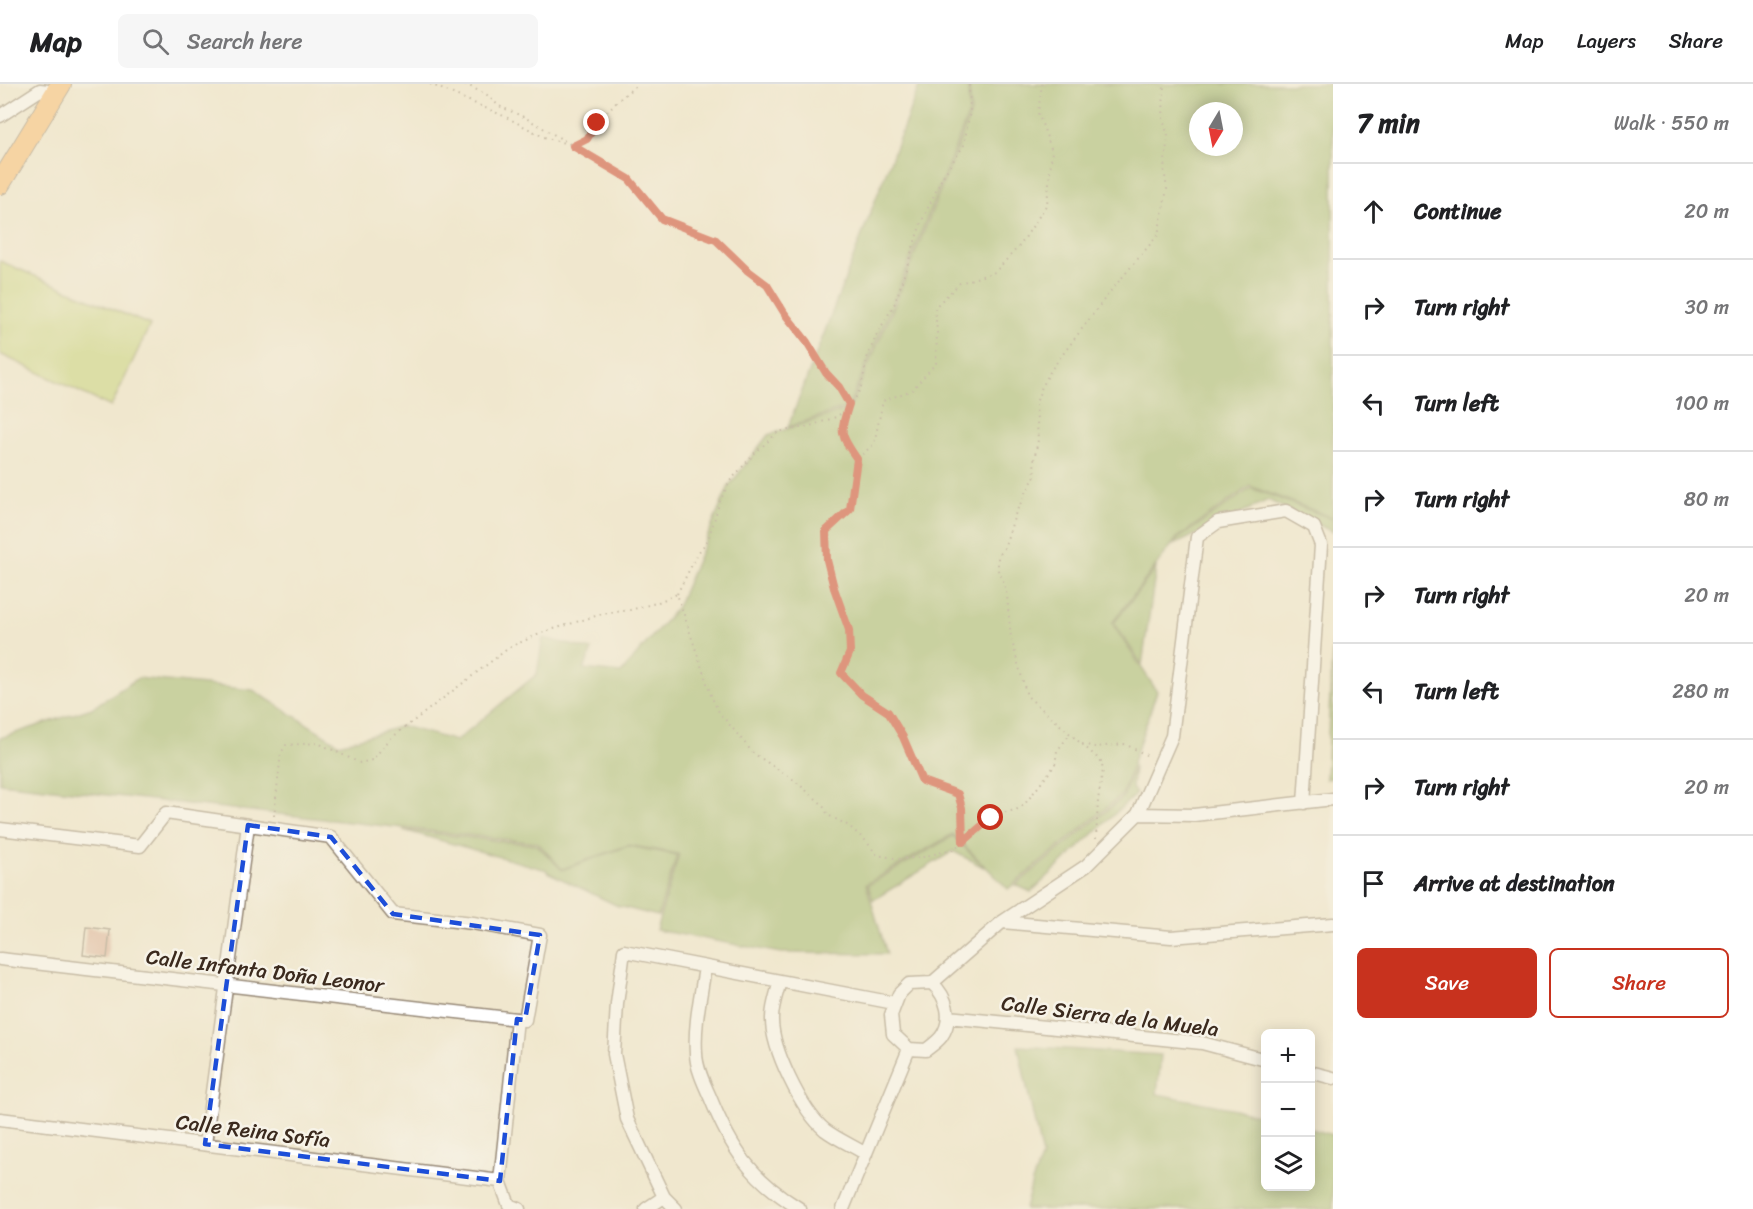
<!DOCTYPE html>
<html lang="en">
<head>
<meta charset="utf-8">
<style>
  body { margin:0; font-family:Sriracha,sans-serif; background:#f6f6f6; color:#202124 }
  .controls { position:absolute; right:18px; bottom:18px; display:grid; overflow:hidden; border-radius:9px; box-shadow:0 3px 15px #0003 }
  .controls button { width:54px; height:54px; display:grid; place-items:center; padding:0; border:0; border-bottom:2px solid #e0e0e0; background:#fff; color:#202124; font:30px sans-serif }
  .compass { position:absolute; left:1189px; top:18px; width:54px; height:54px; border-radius:50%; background:#fff; box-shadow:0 3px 15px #0003; rotate:190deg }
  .stop { position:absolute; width:18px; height:18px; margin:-14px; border:4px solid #c8321e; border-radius:50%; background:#fff }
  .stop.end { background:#c8321e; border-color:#fff; box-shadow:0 2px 6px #0008 }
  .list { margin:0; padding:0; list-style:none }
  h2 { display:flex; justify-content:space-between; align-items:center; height:78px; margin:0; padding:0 24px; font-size:26px }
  h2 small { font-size:20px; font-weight:400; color:#757577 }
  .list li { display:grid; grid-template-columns:39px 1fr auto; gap:18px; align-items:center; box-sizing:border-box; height:96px; padding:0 24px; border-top:2px solid #e0e0e0 }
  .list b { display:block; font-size:22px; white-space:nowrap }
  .list em { font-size:20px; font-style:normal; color:#757577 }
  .actions { display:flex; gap:12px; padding:18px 24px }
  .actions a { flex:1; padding:14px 0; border:2px solid #c8321e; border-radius:9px; text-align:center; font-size:21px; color:#c8321e }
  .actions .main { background:#c8321e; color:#fff }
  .icon { flex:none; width:33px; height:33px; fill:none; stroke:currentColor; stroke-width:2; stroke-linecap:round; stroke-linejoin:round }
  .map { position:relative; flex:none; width:1333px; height:1125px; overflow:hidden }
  header { display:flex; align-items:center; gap:36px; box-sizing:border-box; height:84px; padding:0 30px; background:#fff; border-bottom:2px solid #e0e0e0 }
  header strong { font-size:28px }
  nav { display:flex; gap:33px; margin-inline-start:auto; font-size:21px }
  .search { width:420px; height:54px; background:#f6f6f6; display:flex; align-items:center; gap:15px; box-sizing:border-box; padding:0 21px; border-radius:9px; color:#757577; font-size:22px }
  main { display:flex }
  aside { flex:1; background:#fff }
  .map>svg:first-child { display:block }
</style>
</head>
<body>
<header>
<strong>Map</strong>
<div class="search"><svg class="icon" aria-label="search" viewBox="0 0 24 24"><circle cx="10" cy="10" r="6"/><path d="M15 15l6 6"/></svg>Search here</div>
<nav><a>Map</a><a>Layers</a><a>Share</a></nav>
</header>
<main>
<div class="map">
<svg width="1333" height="1125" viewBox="0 0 1333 1125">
  <rect width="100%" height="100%" fill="#f7f3e8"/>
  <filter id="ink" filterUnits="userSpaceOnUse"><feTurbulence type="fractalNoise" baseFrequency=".0167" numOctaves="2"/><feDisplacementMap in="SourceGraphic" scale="12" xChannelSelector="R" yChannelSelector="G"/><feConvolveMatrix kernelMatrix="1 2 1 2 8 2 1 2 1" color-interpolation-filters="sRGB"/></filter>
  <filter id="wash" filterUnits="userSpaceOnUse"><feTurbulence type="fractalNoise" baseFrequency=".008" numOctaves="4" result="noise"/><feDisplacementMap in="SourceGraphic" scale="24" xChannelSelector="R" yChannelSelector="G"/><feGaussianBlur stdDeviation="1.35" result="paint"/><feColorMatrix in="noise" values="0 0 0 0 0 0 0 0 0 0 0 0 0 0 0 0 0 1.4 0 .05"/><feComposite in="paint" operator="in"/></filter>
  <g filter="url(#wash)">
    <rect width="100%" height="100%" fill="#f0e7ce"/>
    <path fill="#c3d376" stroke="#7f7e4a" stroke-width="1.5" d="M0,177L150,241L111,323L0,270Z"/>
    <path fill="#9ab567" stroke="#6a7042" stroke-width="1.5" fill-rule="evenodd" d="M920,0H968L969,29L890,226L848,323L788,343Z
      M969,0H1333V434L1250,402L1177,454L1112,539L1157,607L1122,711L1008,805L953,750L866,800L887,870L781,869L656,846L679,770L628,761L562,785L538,759L0,699V654L92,624L138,594L253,606L339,660L402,642L456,657L537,590L543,554L592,566L584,585L621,589L677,523L729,402L768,351L849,325L892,227L971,29ZM1198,27H1234V63H1198Z
      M1251,404L1333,435V448L1268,416L1174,461L1178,455Z
      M1156,484L1142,581L1114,539Z
      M1333,547V694L1326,695Z
      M1134,682L1132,704L1136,710L1031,808L1016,801L1123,713Z
      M403,746L537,761L562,786L628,762L677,771L658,832L618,822L547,788V786Z
      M953,752L985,784L953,767L873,816L868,801Z
      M1018,962L1161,971L1157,1010L1235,1025L1265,1033L1266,1102H1310L1311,1045L1333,1051V1125H1025L1032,1098L1042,1072Z"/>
    <g id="blocks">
      <path fill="#d8a58f" d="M86,843L110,846L107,874L83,871Z"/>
    </g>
  </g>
  <g filter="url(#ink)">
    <use href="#blocks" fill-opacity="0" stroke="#968876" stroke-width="1.5"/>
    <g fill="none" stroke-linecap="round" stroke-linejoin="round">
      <defs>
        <path id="street" d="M0,32L40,6L56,8
          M1138,730L1194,731L1333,715
          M0,745L140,762L166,729L331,753L393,830L473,839L540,851L525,936L0,875
          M1002,838L1171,853L1333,840
          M705,883C701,911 694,940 696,969C696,983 704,1000 710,1013C731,1065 751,1095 800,1125
          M780,897C777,909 772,922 772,934C771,964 802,1027 825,1046C837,1055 853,1062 866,1070
          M932,899L1002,838L1086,782L1138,730L1172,652L1197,453L1218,438L1286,427L1314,443L1321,461L1304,719
          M932,899C947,913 954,935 941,953C937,958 931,962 926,966L909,965L893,950L891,931L899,910L909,900Z
          M948,933L1202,959L1266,976
          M517,935L500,1097L509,1121L519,1125
          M1310,988L1333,994
          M0,1035L500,1097
          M205,1060L248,741
          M646,1125L664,1113
          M676,1125L664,1113L627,1035L614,970L617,920L624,867L894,919
          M843,1125L909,965"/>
        <path id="primary" d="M0,100L61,0"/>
      </defs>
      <use href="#street" stroke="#968876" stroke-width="15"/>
      <use href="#primary" stroke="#968876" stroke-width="22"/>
      <path stroke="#968876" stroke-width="2" stroke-dasharray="1.5 4.5" stroke-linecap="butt" d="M430,0L506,33L544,53L564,59
        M465,0L487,11L499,22L526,34L629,95L662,135L716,156L747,187L767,201L785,230L807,258L826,289L839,303L849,320
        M575,62L587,55L597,39L616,18L638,0
        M848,326C840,352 842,353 857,375
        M677,510L698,469L708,456L720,417L730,397L754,370L778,348L810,342L836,333L846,326L856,313L861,303L868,271L877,250L895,219L921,139L943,92L964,61L970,27L969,0
        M1082,660L1095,663L1125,660L1150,673
        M274,732L281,669L286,661L318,659L360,679L372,676L390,655L510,563L544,548L602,530L630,526L656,519L677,510L712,614L719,628L753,669L794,696L822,720L828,731L849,742L866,757L877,771L900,775L923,773L953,765L970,754L991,733L1001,729L1016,726L1024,721L1055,681L1057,667L1070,650
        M1096,755L1098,716L1103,686L1101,677L1027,612L1011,554L1007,512L1003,496L998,486V473L1004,464L1016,428L1035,392L1034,376L1038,356L1036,319L1041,305L1051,286L1109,209L1158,151L1167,105L1164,85L1168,52L1163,36L1164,0
        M963,757L962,724L958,710L922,697L903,653L888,628L862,611L841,589L850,568L849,546L834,504L827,476L826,447L850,425L857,375L874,360L883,317L912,306L936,279L937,248L935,223L960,199L995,188L1021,160L1047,120L1052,67L1038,29L1042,0"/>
      <use href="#street" stroke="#fff" stroke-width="12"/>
      <use href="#primary" stroke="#fdbc6f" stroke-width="20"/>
    </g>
  </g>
  <g fill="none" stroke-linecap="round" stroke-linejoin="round" filter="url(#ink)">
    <path stroke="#c8321e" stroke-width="8" d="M597,39L587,55L573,62L629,95L662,135L716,156L747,186L767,201L785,230L807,258L826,289L839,303L849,320C840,349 839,349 857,375L850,425L826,447L827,476L834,504L849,546L850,568L841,589L862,611L888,628L903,653L922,697L958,710L962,724L963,758L991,734"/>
  </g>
  <path d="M0 0H1333V1125H0ZM248,741L331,753L393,830L540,851L525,936L517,935L500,1097L205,1060Z" fill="#f0e7ce" fill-opacity=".55" fill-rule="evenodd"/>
  <path fill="none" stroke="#1d4ed8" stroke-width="4.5" stroke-dasharray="12 8" stroke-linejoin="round" d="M248,741L331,753L393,830L540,851L525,936L517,935L500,1097L205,1060Z"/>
  <g text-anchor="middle" stroke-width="5" stroke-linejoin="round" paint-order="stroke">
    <g font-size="21" fill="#3b2a1e" stroke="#f7f3e8">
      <text transform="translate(265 887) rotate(7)" y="7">Calle Infanta Doña Leonor</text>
      <text transform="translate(1110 932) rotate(7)" y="7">Calle Sierra de la Muela</text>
      <text transform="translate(253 1047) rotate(7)" y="7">Calle Reina Sofía</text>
    </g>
  </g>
</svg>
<div class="controls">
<button>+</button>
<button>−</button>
<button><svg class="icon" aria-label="layers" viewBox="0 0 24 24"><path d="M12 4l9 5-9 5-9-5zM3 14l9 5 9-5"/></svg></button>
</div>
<svg class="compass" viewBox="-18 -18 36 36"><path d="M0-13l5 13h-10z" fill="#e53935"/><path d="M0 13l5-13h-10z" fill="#757577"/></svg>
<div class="stop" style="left:991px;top:734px"></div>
<div class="stop end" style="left:597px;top:39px"></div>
</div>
<aside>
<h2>7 min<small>Walk · 550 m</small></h2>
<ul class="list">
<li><svg class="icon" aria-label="ahead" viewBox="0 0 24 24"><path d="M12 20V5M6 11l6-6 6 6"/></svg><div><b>Continue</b></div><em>20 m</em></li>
<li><svg class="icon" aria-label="right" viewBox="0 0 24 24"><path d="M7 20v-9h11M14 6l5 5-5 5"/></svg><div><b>Turn right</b></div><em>30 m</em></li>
<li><svg class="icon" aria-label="left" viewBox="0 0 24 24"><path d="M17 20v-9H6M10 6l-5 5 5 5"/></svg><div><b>Turn left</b></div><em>100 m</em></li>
<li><svg class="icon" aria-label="right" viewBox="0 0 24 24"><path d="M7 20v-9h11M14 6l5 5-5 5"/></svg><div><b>Turn right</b></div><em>80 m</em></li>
<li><svg class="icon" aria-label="right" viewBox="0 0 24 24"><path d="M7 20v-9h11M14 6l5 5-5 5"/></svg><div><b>Turn right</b></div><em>20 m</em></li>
<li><svg class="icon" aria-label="left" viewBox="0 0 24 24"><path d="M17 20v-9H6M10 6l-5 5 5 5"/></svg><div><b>Turn left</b></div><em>280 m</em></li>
<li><svg class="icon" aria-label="right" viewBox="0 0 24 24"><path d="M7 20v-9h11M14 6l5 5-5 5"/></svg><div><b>Turn right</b></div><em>20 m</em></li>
<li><svg class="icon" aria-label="arrive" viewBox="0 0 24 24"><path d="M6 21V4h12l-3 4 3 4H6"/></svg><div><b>Arrive at destination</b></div></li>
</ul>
<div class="actions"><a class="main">Save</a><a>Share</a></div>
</aside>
</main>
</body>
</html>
